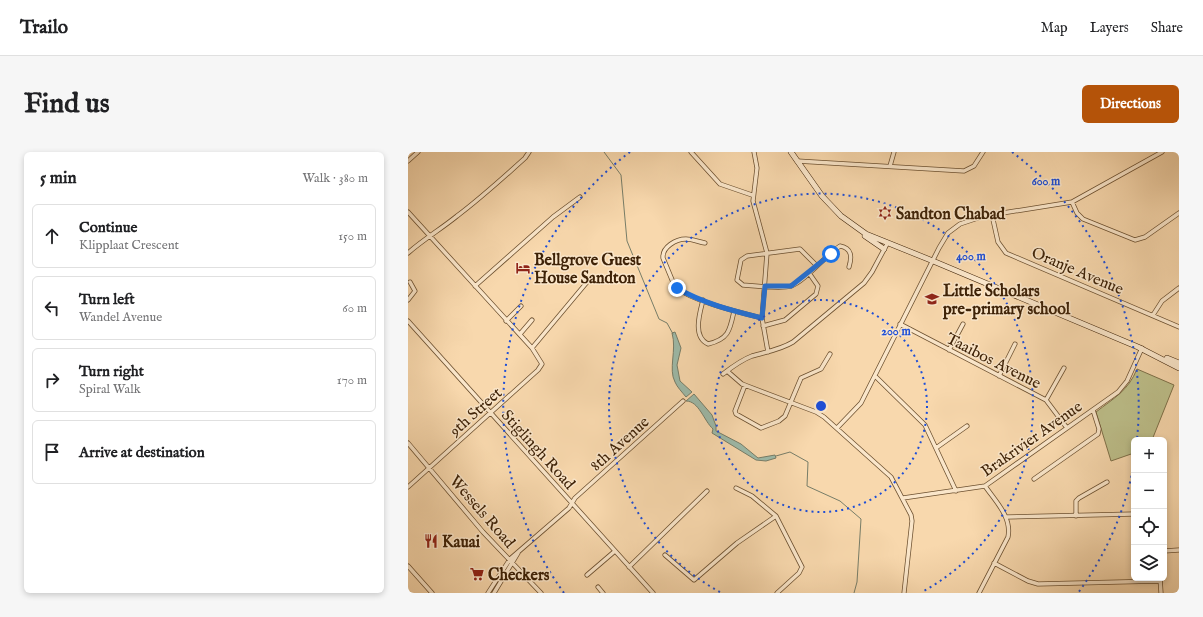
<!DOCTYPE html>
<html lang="en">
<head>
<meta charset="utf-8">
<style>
  body { margin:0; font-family:"IM FELL English",serif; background:#f6f6f6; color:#202124 }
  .controls { position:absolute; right:12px; bottom:12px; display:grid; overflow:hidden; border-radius:6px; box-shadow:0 2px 6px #0003 }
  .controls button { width:36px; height:36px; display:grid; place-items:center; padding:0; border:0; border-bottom:1px solid #e0e0e0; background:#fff; color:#202124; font:20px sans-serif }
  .stop { position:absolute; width:12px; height:12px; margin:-9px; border:3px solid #1a73e8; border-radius:50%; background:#fff }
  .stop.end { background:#1a73e8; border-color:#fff; box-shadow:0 1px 4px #0008 }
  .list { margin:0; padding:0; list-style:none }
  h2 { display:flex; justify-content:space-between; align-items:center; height:52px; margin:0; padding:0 16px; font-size:17px }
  h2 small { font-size:13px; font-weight:400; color:#757577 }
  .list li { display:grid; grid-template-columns:26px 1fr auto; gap:12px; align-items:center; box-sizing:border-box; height:64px; margin:0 8px 8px; padding:0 8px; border:1px solid #e0e0e0; border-radius:6px }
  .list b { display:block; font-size:15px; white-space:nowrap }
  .list p { margin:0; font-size:13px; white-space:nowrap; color:#757577 }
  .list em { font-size:13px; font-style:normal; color:#757577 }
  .icon { flex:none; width:22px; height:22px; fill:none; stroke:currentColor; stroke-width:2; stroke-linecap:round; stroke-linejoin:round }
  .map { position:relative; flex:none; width:771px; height:441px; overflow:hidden; border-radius:6px }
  header { display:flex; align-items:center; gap:24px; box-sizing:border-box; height:56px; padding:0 20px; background:#fff; border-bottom:1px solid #e0e0e0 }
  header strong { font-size:19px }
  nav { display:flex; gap:22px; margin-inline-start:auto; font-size:14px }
  .intro { display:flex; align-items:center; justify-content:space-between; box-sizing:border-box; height:96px; padding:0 24px }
  h1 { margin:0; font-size:28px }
  .button { padding:10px 18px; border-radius:6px; background:#b45309; color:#fff; font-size:14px; font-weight:700 }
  main { display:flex; gap:24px; padding:0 24px }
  aside { flex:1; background:#fff; border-radius:6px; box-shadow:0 2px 6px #0003 }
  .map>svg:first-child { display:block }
</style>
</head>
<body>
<header>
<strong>Trailo</strong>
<nav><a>Map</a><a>Layers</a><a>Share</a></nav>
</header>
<div class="intro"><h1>Find us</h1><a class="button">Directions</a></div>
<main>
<aside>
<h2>5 min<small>Walk · 380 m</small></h2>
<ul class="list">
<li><svg class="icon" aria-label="ahead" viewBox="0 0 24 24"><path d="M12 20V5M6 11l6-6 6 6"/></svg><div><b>Continue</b><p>Klipplaat Crescent</p></div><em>150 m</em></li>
<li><svg class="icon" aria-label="left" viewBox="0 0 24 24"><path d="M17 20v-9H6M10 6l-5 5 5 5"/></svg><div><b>Turn left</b><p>Wandel Avenue</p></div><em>60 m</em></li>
<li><svg class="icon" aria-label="right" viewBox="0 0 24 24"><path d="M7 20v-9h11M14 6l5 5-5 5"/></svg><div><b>Turn right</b><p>Spiral Walk</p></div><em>170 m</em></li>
<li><svg class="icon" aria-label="arrive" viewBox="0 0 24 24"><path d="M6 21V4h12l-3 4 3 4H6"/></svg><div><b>Arrive at destination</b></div></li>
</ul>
</aside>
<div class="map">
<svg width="771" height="441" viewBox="0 0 771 441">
  <rect width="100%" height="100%" fill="#f8d8ad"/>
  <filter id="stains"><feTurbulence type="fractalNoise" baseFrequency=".005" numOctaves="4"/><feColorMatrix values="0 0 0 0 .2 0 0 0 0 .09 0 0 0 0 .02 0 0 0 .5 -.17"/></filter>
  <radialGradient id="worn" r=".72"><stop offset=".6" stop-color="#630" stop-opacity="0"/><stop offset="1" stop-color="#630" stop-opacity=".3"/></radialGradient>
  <path fill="#bdbf8a" stroke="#7e7048" d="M729,217L766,233L744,288H726V301L703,309L688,260C706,246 720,239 729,217Z"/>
  <path fill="#9dbaa9" stroke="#777d68" d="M267,180L273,196L269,213L272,229L284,240L278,245C274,240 269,235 267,230C260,217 269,198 264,181Z
    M286,242L304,263L308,274V279L333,292L350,306L367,303L368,306L358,309L348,308L304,281L305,277C296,269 291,249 278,249Z"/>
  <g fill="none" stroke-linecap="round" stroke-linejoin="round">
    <path stroke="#777d68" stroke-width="1" d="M196,0L213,23L219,89L251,167L259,171L265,182
      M368,304L382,300L400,310L399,334L432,349L453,367L449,430L446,441"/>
    <defs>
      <path id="minor" d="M283,0L312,32L344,43
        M346,0L349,16L345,49L359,101L354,166L360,200
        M0,9L10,0
        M389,9L556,19L566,14L575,0
        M482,14L486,0
        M664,50L669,61L675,67L727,88L737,85L771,61
        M0,60L124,196L134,212L130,218L0,335
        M584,63L590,90L598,101L771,175
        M297,91C291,90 284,87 278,87C268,87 254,95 255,106L267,135C287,150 330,160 354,166
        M0,101C16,87 33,77 49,64C73,46 95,26 117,6L121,0
        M409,114L392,97L339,104L333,108L329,128L335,133C346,134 375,137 383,134C396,130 418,103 432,94C444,96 444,105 441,115
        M67,134L145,65L172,45
        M0,148L7,139L2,130
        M295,148C292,160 284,185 300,192C321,187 322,178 326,159
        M745,163L754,149L771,136
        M0,169L245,441
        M98,169L113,154
        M492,172L638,248L659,276
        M355,174L377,168L408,142L410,134L401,121
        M112,182L124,168
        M124,196L180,129
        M541,198L555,172
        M319,219L334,232L408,260L416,265L483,325L503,363L504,369L496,441
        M315,222C324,215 333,208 344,204C357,200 372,198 385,190L456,131L464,120L479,92
        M467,224L517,273L548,339
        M591,224L607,192
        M337,233L327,259L328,262L353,276L371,269L377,264L393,226L413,217L422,202
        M638,248L656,216
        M429,276L453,251L531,96L540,81L552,72L576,64L664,50L754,0
        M0,291L75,380L133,441
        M528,296L559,274
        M626,327L690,282L691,277L685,258
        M328,336L344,344L368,364
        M495,346L577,334L710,240L719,229L734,196
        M668,364V349L671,346L699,330
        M599,365L726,362
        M756,399L771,398
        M257,403L286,428L329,391L368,364L394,415L391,421L369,441
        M586,411L620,429L630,432L752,429
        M0,414L24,441
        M221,415L299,339
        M179,423L207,399
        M752,426L753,441
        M190,435L195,441
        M80,441L102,407L161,356L167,346L275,249
        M86,441L110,401
        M571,441L600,385C604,365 588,350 577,334"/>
      <path id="secondary" d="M383,0L414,44L433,64L458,82L525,109L730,195L771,216
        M457,84L476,97
        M759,206L771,211"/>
    </defs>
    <use href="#minor" stroke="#6c5030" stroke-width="5"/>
    <use href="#secondary" stroke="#3e2207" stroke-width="6"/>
    <use href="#minor" stroke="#fae6ca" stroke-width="3.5"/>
    <use href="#secondary" stroke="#fae6ca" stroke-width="5"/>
  </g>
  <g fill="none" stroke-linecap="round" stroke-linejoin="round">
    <path stroke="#1a73e8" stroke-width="5" d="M269,136C294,151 325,159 354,166L357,134H383L423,102"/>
  </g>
  <g fill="none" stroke="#1d4ed8" stroke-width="2" stroke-dasharray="2 4">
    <circle cx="413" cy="254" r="106"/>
    <path d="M312 440A212 212 0 1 1 514 440"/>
    <path d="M726 312A318 318 0 0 1 670 441M156 441A318 318 0 0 1 222 0M604 0A318 318 0 0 1 729 287"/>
  </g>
  <defs>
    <symbol id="synagogue-bare" viewBox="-9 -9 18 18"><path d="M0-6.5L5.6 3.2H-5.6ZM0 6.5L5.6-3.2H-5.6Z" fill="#8f2418" stroke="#fae6ca" stroke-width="2.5" paint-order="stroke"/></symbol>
    <symbol id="hotel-bare" viewBox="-9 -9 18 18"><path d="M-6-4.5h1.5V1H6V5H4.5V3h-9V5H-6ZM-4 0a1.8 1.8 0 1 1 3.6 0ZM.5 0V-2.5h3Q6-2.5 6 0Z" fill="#8f2418" stroke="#fae6ca" stroke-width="2.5" paint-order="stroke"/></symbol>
    <symbol id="school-bare" viewBox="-9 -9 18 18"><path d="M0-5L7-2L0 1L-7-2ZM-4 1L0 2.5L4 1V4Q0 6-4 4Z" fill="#8f2418" stroke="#fae6ca" stroke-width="2.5" paint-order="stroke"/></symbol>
    <symbol id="restaurant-bare" viewBox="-9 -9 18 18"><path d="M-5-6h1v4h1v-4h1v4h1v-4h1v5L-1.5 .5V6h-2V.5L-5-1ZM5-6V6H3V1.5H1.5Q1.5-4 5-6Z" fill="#8f2418" stroke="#fae6ca" stroke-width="2.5" paint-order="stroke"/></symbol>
    <symbol id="supermarket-bare" viewBox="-9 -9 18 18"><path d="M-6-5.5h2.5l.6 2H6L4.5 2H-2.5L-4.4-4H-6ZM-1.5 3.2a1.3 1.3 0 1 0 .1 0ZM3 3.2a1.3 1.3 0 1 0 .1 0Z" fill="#8f2418" stroke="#fae6ca" stroke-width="2.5" paint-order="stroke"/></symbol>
  </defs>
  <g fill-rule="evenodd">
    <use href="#synagogue-bare" x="467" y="51" width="20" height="20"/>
    <use href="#hotel-bare" x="105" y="106" width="20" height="20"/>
    <use href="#school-bare" x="514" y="137" width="20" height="20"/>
    <use href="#restaurant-bare" x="13" y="379" width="20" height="20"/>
    <use href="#supermarket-bare" x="59" y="412" width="20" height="20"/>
  </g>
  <g text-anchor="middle" stroke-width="3" stroke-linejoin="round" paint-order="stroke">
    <g font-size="16" font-weight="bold" fill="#3e2207" stroke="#fae6ca" text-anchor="start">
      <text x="488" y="67">Sandton Chabad</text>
      <text x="126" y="113">Bellgrove Guest<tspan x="126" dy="18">House Sandton</tspan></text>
      <text x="535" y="144">Little Scholars<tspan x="535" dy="18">pre-primary school</tspan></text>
      <text x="34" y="395">Kauai</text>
      <text x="80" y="428">Checkers</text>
    </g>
    <g font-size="16" fill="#3e2207" stroke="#fae6ca">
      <text transform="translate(670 118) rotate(23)" y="6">Oranje Avenue</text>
      <text transform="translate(586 208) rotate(27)" y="6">Taaibos Avenue</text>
      <text transform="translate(67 259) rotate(-42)" y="6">9th Street</text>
      <text transform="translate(623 286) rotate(-35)" y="6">Brakrivier Avenue</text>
      <text transform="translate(211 291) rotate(-42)" y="6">8th Avenue</text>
      <text transform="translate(131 297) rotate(48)" y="6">Stiglingh Road</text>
      <text transform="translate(75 359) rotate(49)" y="6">Wessels Road</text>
    </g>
  </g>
  <circle cx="413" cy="254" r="6" fill="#1d4ed8" stroke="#fae6ca" stroke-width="2"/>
  <g font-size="12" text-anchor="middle" font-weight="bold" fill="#1d4ed8" stroke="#fae6ca" stroke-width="3" stroke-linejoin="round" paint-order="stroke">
    <text x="638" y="33">600 m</text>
    <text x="563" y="108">400 m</text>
    <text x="488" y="183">200 m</text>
  </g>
  <rect width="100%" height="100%" filter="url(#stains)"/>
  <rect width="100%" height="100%" fill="url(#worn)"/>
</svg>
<div class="controls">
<button>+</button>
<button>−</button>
<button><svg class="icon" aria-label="locate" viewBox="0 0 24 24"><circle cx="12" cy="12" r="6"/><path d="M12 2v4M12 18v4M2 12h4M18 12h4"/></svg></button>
<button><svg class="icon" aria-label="layers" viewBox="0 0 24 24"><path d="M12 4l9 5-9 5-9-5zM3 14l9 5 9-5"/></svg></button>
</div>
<div class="stop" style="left:423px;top:102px"></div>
<div class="stop end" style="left:269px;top:136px"></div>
</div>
</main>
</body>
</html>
